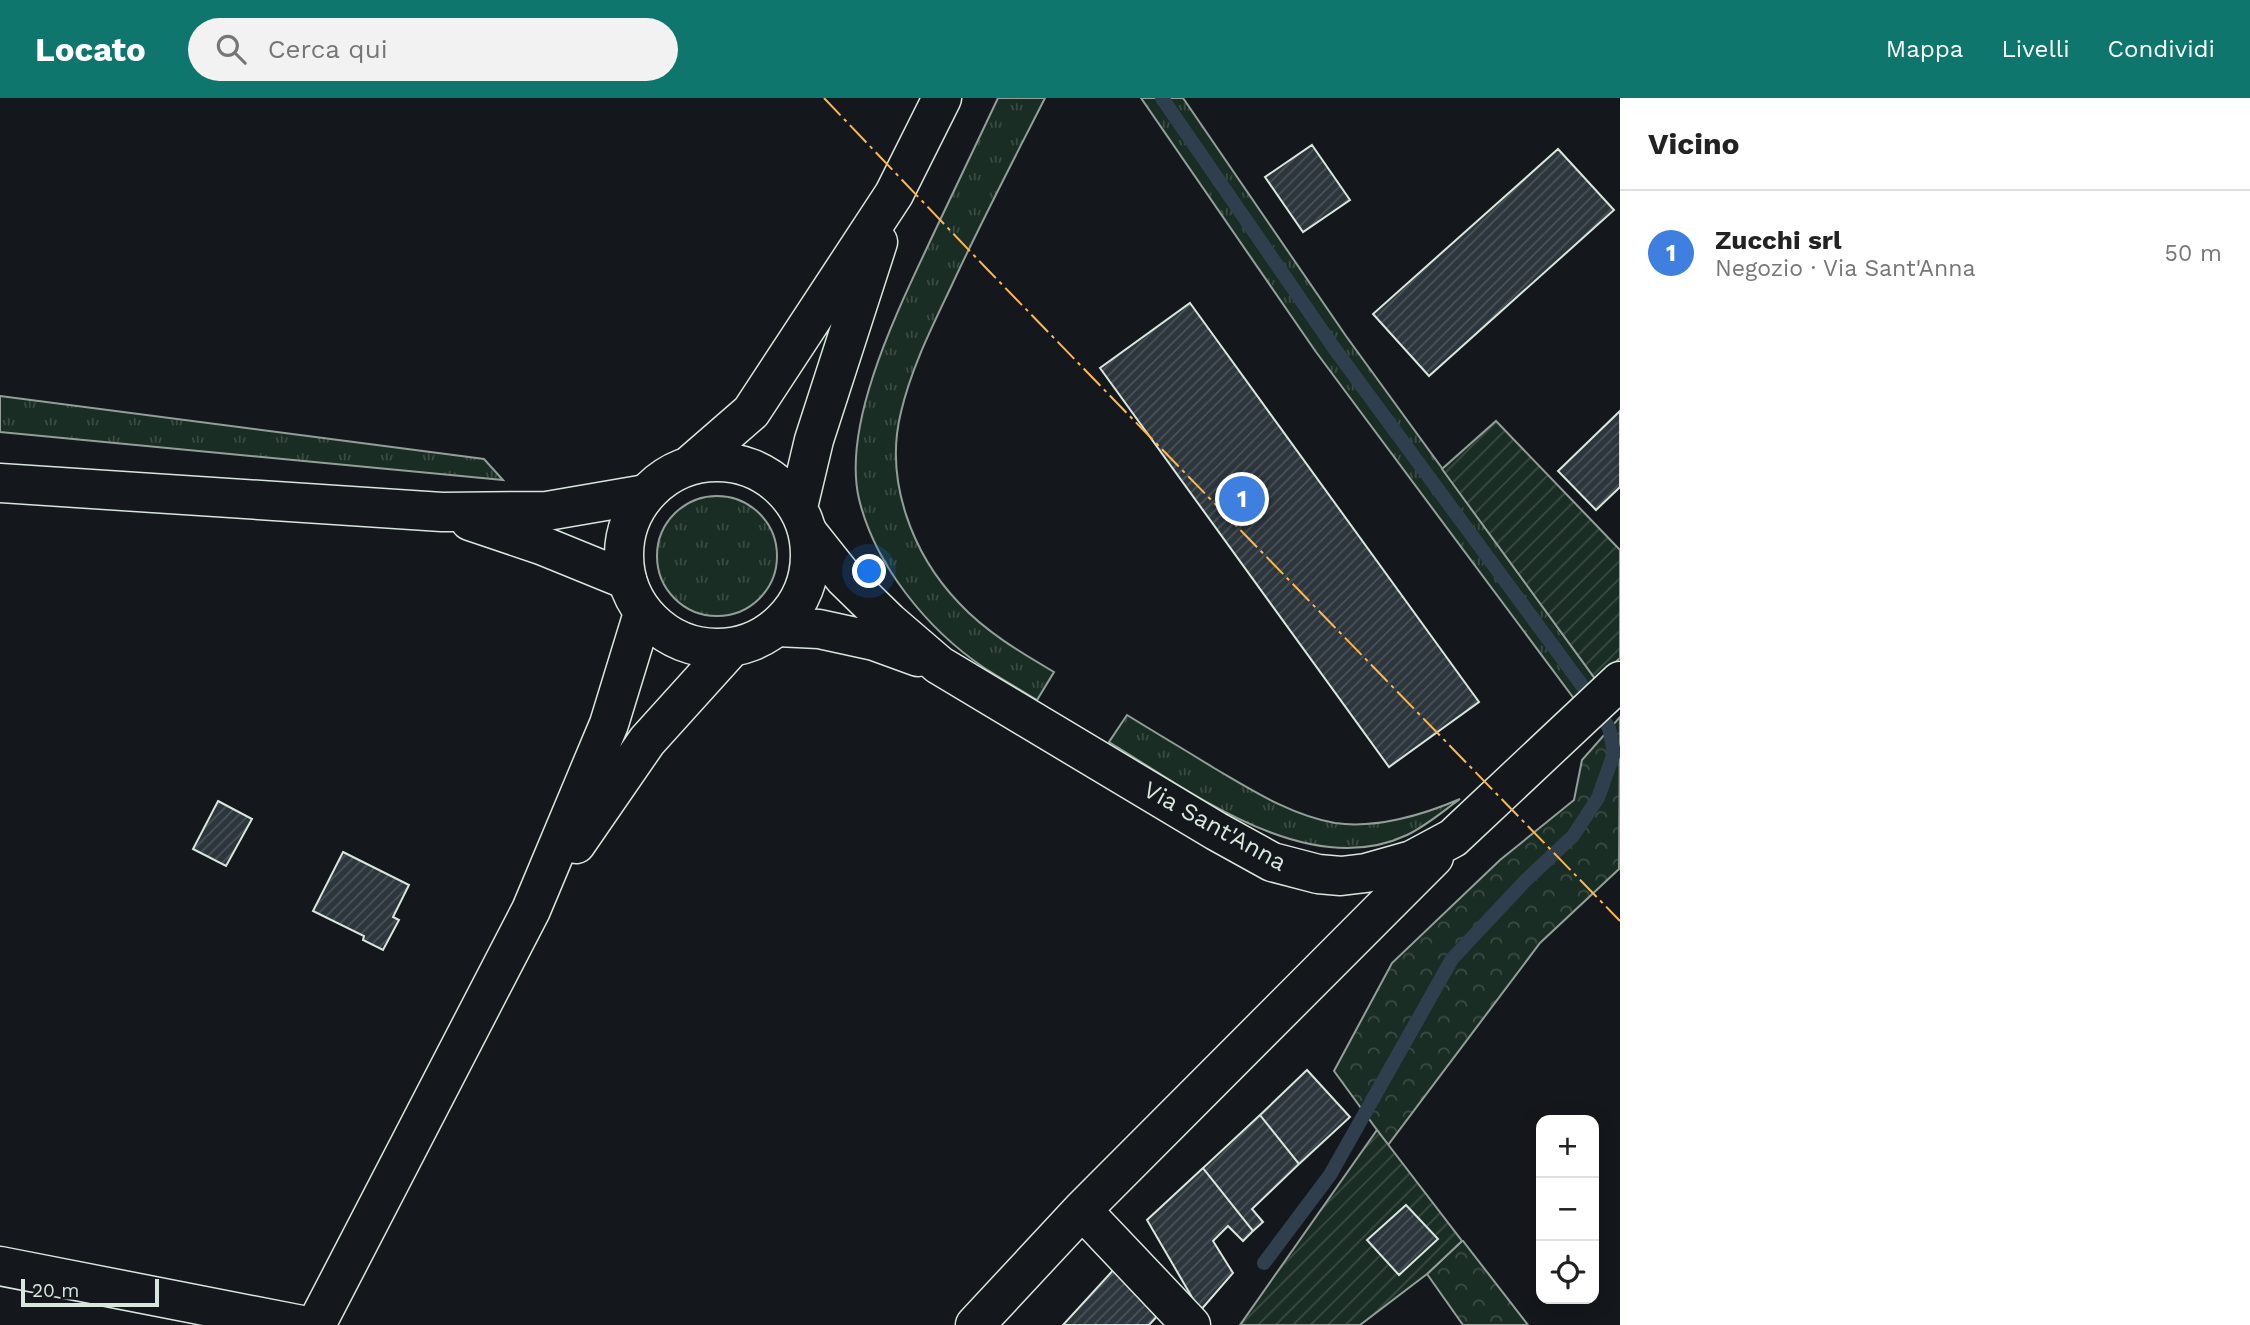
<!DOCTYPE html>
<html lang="it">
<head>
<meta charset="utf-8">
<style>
  body { margin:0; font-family:"Work Sans",sans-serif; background:#f2f2f2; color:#222 }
  .controls { position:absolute; right:21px; bottom:21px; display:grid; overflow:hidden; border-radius:14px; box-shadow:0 4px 18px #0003 }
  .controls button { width:63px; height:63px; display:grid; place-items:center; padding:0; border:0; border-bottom:2px solid #e0e0e0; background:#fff; color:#222; font:35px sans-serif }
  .scale { position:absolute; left:21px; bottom:18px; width:138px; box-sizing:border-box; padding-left:7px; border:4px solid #d8e6dc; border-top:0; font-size:19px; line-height:24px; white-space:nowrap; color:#d8e6dc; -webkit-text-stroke:5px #14181c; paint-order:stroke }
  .you { position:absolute; left:870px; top:474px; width:24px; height:24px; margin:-18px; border:5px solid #fff; border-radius:50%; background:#1a73e8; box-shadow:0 0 0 10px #1a73e833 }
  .badge { display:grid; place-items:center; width:46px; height:46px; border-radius:50%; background:#0f766e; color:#fff; font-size:23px; font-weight:700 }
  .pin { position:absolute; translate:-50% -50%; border:4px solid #fff; box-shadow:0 2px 7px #0006 }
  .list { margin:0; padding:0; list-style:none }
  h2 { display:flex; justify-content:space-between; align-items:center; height:91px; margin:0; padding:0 28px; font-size:30px }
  h2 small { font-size:23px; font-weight:400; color:#767676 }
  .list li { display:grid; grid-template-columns:46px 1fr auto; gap:21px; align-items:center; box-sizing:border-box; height:126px; padding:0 28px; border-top:2px solid #e0e0e0 }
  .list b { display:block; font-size:26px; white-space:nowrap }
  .list p { margin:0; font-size:23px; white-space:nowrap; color:#767676 }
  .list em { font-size:23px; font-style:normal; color:#767676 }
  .icon { flex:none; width:38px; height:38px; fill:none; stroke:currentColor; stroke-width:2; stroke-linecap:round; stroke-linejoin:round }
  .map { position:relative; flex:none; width:1620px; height:1227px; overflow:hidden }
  header { display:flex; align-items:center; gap:42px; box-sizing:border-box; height:98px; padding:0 35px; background:#0f766e; color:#fff }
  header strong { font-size:33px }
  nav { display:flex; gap:38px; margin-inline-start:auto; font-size:24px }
  .search { width:490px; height:63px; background:#f2f2f2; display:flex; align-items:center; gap:18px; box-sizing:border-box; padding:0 24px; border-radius:38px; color:#767676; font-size:26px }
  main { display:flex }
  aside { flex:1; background:#fff }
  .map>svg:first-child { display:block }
</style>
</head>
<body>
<header>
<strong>Locato</strong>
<div class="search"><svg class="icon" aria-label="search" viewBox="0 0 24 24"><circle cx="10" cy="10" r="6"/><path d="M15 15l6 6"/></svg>Cerca qui</div>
<nav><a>Mappa</a><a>Livelli</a><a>Condividi</a></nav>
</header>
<main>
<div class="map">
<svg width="1620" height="1227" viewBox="0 0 1620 1227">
  <defs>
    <pattern id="grass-tufts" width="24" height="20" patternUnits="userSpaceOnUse" patternTransform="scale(1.75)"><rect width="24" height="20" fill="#1a2d24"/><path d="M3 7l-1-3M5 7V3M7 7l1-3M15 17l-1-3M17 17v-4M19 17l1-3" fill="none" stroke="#3b4b43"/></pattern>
    <pattern id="forest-crowns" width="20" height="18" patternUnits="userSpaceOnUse" patternTransform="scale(1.75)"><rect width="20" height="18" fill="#1a2d24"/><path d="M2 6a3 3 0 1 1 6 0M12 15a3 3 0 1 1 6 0" fill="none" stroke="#3b4b43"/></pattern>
    <pattern id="garden-furrows" width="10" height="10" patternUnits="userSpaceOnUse" patternTransform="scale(1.75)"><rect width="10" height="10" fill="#1a2d24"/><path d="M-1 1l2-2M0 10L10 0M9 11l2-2" fill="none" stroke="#3b4b43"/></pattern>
    <pattern id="building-hatch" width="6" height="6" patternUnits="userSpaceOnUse" patternTransform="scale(1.75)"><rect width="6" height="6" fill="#2c363c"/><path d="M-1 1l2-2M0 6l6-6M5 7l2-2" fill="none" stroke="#4a5358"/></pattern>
  </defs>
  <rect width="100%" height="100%" fill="#14181c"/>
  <path fill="url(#grass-tufts)" stroke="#939e99" stroke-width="2" d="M998,0H1045C1013,63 980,126 950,191C931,231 911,271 901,314C884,382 912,456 959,505C986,534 1020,554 1054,574L1037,602C1019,591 1000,580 983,569C927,531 875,467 859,401C841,324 900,208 932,139C954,93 976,46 998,0Z
    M1141,0H1183L1346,238L1596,582L1575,602L1316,254Z
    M0,298L484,361L503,382L0,334Z
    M657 458a60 60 0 1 1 120 0a60 60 0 1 1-120 0Z
    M1127,617C1156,635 1185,652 1214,670C1252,692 1290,717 1335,725C1375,731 1423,717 1460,701C1442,714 1426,728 1407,737C1308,784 1190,693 1109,644Z"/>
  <path fill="url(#forest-crowns)" stroke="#939e99" stroke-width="2" d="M1620,619L1619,771L1540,845L1388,1047L1334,973L1392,865L1500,762L1574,702L1582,662Z
    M1462,1143H1463L1528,1227H1463L1427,1176Z"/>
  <path fill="url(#garden-furrows)" stroke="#939e99" stroke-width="2" d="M1496,323L1620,452V560L1596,582L1442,371Z
    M1377,1032L1462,1143L1427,1176L1360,1227H1240Z"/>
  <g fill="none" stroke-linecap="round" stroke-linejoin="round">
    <path stroke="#2f3f4d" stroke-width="14" d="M1162,0L1334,250L1581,586L1609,630L1614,655L1598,700L1573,738L1525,783L1452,861L1330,1077L1264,1165"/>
  </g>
  <path fill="url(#building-hatch)" stroke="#d8e6dc" stroke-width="2" d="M1312,47L1350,102L1303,134L1265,79Z
    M1558,51L1614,112L1429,278L1373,216Z
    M1190,205L1479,604L1389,669L1100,270Z
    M1620,313V389L1596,412L1558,373Z
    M218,703L252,721L226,768L193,751Z
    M343,754L409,787L393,819L399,822L383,852L363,842L364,838L313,813Z
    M1307,972L1350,1019L1299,1066L1260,1017Z
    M1260,1017L1299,1066L1252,1111L1263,1124L1253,1133L1203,1070Z
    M1203,1070L1253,1133L1243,1143L1228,1128L1213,1143L1233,1175L1200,1213L1147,1122Z
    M1406,1107L1438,1141L1399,1177L1367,1142Z
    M1117,1168L1162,1213L1149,1227H1063Z"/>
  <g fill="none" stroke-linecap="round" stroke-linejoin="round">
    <defs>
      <path id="minor" d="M0,385L442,414L547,413L646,396
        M470,423L541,447L627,482
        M809,436L844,480L889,524L939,567L1216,733L1272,764L1318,776L1341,778L1366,775L1412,762L1453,740L1620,583
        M777,529L819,531L874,543L918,559
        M1082,1112L1191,1227
        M0,1168L302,1227
        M975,1227L1082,1112L1434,759"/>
      <path id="major" d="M624 457a93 93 0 1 1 186 0a93 93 0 1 1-186 0Z
        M690,367L751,314L894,96L942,0
        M798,409L814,342L878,144
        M576,746L647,643L731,550
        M316,1227L531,812L609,626L643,515"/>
    </defs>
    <use href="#minor" stroke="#d8e6dc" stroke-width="41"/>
    <use href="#major" stroke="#d8e6dc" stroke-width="41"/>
    <use href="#minor" stroke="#14181c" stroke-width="38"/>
    <use href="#major" stroke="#14181c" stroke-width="38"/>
    <path stroke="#ffb74d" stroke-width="2" stroke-dasharray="24 5 3.5 5" stroke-linecap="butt" d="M824,0L986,170L1620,823"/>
  </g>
  <g text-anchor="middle" stroke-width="5" stroke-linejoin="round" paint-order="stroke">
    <g font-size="24" fill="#d8e6dc" stroke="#14181c">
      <text transform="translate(1215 728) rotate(29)" y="8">Via Sant'Anna</text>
    </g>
  </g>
</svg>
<div class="controls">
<button>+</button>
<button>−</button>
<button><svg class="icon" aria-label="locate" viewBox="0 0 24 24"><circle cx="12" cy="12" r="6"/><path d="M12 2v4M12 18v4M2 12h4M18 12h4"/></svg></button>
</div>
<div class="scale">20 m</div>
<div class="you"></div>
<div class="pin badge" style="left:1242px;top:401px;background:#3f7fe0">1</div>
</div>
<aside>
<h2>Vicino<small></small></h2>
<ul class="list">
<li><span class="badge" style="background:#3f7fe0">1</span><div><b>Zucchi srl</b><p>Negozio · Via Sant'Anna</p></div><em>50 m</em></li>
</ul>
</aside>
</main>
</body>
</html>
